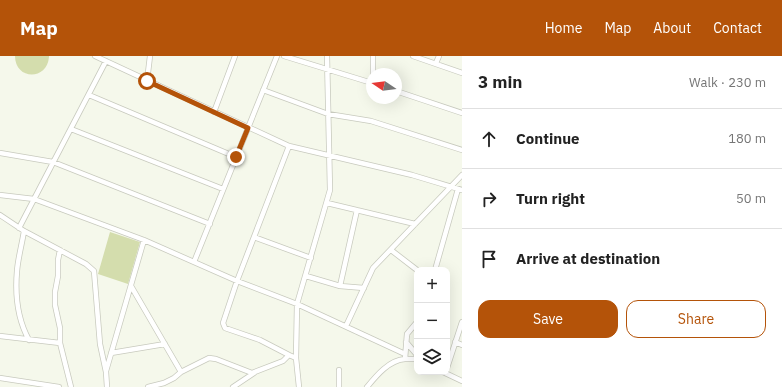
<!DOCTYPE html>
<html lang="en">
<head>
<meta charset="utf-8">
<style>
  body { margin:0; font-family:"IBM Plex Sans",sans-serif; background:#f6f6f6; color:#222 }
  .controls { position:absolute; right:12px; bottom:12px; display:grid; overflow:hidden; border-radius:8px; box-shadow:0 4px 16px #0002 }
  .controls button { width:36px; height:36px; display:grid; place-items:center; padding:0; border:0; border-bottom:1px solid #e0e0e0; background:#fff; color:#222; font:20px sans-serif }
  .compass { position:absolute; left:366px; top:12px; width:36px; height:36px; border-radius:50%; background:#fff; box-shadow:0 4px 16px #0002; rotate:283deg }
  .stop { position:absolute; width:12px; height:12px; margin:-9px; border:3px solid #b45309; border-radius:50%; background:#fff }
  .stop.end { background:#b45309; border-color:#fff; box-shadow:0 1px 4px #0008 }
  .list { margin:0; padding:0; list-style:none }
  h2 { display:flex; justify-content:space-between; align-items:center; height:52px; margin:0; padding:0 16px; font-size:17px }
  h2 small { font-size:13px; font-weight:400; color:#767676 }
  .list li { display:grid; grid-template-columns:26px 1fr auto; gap:12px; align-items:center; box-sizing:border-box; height:60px; padding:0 16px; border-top:1px solid #e0e0e0 }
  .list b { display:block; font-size:15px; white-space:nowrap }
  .list em { font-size:13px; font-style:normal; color:#767676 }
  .actions { display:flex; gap:8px; padding:12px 16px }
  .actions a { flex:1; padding:9px 0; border:1px solid #b45309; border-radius:12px; text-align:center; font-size:14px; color:#b45309 }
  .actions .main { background:#b45309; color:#fff }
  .icon { flex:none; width:22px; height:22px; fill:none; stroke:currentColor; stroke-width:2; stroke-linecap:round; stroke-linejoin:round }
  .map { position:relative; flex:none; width:462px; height:331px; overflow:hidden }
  header { display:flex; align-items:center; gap:24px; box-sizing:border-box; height:56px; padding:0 20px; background:#b45309; color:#fff }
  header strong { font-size:19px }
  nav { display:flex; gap:22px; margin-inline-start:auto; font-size:14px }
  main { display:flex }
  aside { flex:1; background:#fff }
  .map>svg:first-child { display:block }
</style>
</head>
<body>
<header>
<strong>Map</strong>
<nav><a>Home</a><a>Map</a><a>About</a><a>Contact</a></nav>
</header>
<main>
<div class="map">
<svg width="462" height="331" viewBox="0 0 462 331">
  <rect width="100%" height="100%" fill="#f5f8eb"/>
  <path fill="#d4ddad" d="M15,0H49V1C47,25 15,24 15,0Z
    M110,176L140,186L128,228L98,218Z"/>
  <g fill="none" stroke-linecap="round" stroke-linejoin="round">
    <defs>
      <path id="street" d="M95,0L289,90L412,119L462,134
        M284,0L372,27
        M373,0V18
        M413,0L462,17
        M436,7L439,0
        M147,25L150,0
        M263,34L328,58L371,65L462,94
        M396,35L462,57
        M89,39L236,101
        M214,56L235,0
        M71,73L223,133
        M289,90L237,225L223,267L225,272L260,284L289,299
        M0,97L53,106L210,168
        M0,139L34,143L144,184L237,225L297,248L405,298
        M327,147L415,168
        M0,159L24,175L86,208L94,215L100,288L106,316L107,331
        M19,172L106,5
        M24,175C22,188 18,202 17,215C15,238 18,264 29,284
        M254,181L311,202
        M60,194L58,204V220L55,236V249L60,272V287L71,331
        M391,194L417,214
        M194,206L277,0
        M435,214L458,133
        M306,220L340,230L364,232
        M131,230L181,316
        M340,230L357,154
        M417,266L407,278L405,303H417
        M346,270L373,212L462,119
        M0,280L60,287
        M406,286L417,299
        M455,286L462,289
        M111,297L165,288
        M447,312L462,266
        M339,314V331
        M106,315L144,184
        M443,316L462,325
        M0,322L59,331
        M148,331L164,327L174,322L181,316L209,302L216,303L252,317L283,305L289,299L296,302
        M233,331L254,317
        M299,331L296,302L297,248L330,134L327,0
        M367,331C376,320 389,304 405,303"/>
    </defs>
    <use href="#street" stroke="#c8cabe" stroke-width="6"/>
    <use href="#street" stroke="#fff" stroke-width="4.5"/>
  </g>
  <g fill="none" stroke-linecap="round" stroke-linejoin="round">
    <path stroke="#b45309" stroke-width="5" d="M147,25L248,72L236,101"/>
  </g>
</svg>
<div class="controls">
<button>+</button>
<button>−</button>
<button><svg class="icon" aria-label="layers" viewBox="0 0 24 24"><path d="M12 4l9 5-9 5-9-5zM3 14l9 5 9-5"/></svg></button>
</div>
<svg class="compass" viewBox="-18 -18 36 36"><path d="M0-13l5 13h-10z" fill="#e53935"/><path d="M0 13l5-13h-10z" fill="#767676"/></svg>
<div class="stop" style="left:147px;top:25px"></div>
<div class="stop end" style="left:236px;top:101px"></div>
</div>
<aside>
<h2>3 min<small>Walk · 230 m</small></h2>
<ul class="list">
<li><svg class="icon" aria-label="ahead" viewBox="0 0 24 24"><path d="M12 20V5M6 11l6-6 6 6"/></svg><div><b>Continue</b></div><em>180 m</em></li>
<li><svg class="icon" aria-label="right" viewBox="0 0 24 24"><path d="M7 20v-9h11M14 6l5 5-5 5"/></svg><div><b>Turn right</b></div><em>50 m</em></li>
<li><svg class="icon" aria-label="arrive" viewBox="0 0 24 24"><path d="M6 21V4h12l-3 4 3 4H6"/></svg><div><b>Arrive at destination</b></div></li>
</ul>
<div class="actions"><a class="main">Save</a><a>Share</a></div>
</aside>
</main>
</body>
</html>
